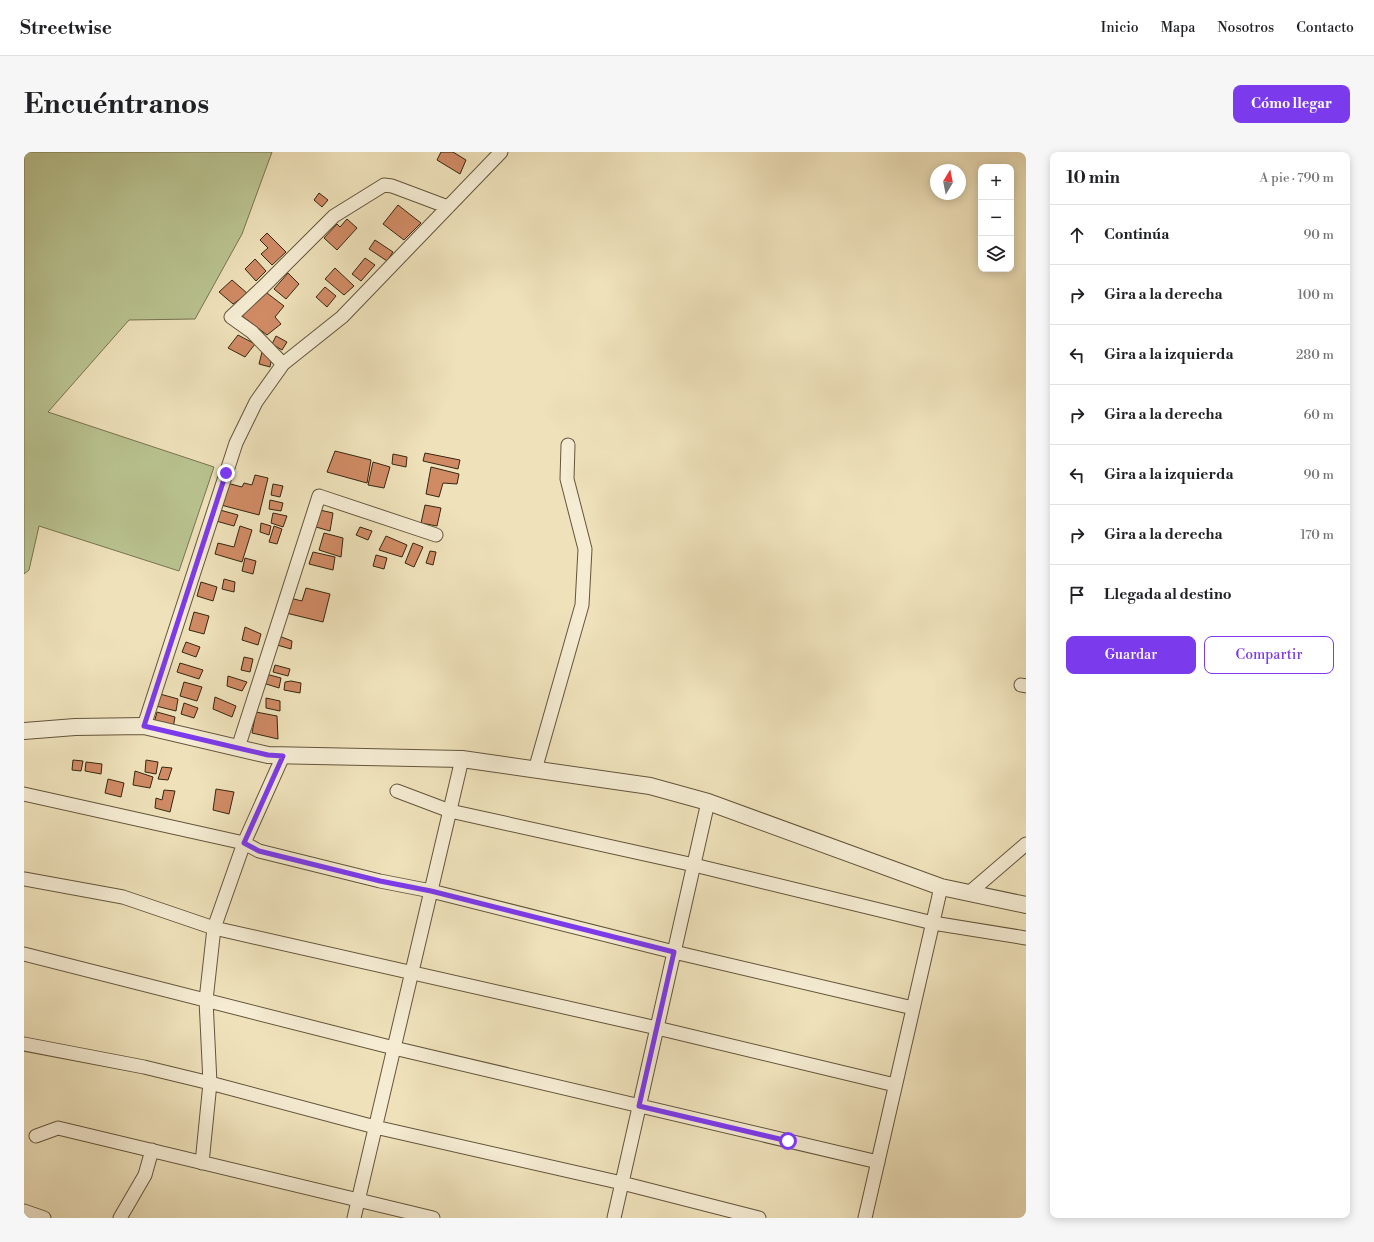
<!DOCTYPE html>
<html lang="es">
<head>
<meta charset="utf-8">
<style>
  body { margin:0; font-family:"Libre Bodoni",serif; background:#f6f6f6; color:#202124 }
  .controls { position:absolute; right:12px; top:12px; display:grid; overflow:hidden; border-radius:8px; box-shadow:0 2px 10px #0003 }
  .controls button { width:36px; height:36px; display:grid; place-items:center; padding:0; border:0; border-bottom:1px solid #e0e0e0; background:#fff; color:#202124; font:20px sans-serif }
  .compass { position:absolute; left:906px; top:12px; width:36px; height:36px; border-radius:50%; background:#fff; box-shadow:0 2px 10px #0003; rotate:10deg }
  .stop { position:absolute; width:12px; height:12px; margin:-9px; border:3px solid #7c3aed; border-radius:50%; background:#fff }
  .stop.end { background:#7c3aed; border-color:#fff; box-shadow:0 1px 4px #0008 }
  .list { margin:0; padding:0; list-style:none }
  h2 { display:flex; justify-content:space-between; align-items:center; height:52px; margin:0; padding:0 16px; font-size:17px }
  h2 small { font-size:13px; font-weight:400; color:#757577 }
  .list li { display:grid; grid-template-columns:26px 1fr auto; gap:12px; align-items:center; box-sizing:border-box; height:60px; padding:0 16px; border-top:1px solid #e0e0e0 }
  .list b { display:block; font-size:15px; white-space:nowrap }
  .list em { font-size:13px; font-style:normal; color:#757577 }
  .actions { display:flex; gap:8px; padding:12px 16px }
  .actions a { flex:1; padding:9px 0; border:1px solid #7c3aed; border-radius:8px; text-align:center; font-size:14px; color:#7c3aed }
  .actions .main { background:#7c3aed; color:#fff }
  .icon { flex:none; width:22px; height:22px; fill:none; stroke:currentColor; stroke-width:2; stroke-linecap:round; stroke-linejoin:round }
  .map { position:relative; flex:none; width:1002px; height:1066px; overflow:hidden; border-radius:8px }
  header { display:flex; align-items:center; gap:24px; box-sizing:border-box; height:56px; padding:0 20px; background:#fff; border-bottom:1px solid #e0e0e0 }
  header strong { font-size:19px }
  nav { display:flex; gap:22px; margin-inline-start:auto; font-size:14px }
  .intro { display:flex; align-items:center; justify-content:space-between; box-sizing:border-box; height:96px; padding:0 24px }
  h1 { margin:0; font-size:28px }
  .button { padding:10px 18px; border-radius:8px; background:#7c3aed; color:#fff; font-size:14px; font-weight:700 }
  main { display:flex; gap:24px; padding:0 24px }
  aside { flex:1; background:#fff; border-radius:8px; box-shadow:0 2px 10px #0003 }
  .map>svg:first-child { display:block }
</style>
</head>
<body>
<header>
<strong>Streetwise</strong>
<nav><a>Inicio</a><a>Mapa</a><a>Nosotros</a><a>Contacto</a></nav>
</header>
<div class="intro"><h1>Encuéntranos</h1><a class="button">Cómo llegar</a></div>
<main>
<div class="map">
<svg width="1002" height="1066" viewBox="0 0 1002 1066">
  <rect width="100%" height="100%" fill="#efe2bb"/>
  <filter id="stains"><feTurbulence type="fractalNoise" baseFrequency=".005" numOctaves="4"/><feColorMatrix values="0 0 0 0 .2 0 0 0 0 .09 0 0 0 0 .02 0 0 0 .5 -.17"/></filter>
  <radialGradient id="worn" r=".72"><stop offset=".6" stop-color="#630" stop-opacity="0"/><stop offset="1" stop-color="#630" stop-opacity=".3"/></radialGradient>
  <path fill="#b9c390" stroke="#787450" d="M0,0H248L218,82L171,167L105,168L24,260L190,315L155,419L15,374L5,418L0,422Z"/>
  <path fill="#d08b65" stroke="#362610" d="M417,0H429L442,8L436,22L413,8Z
    M295,41L304,48L298,55L290,48Z
    M374,53L397,71L380,88L359,72Z
    M323,67L333,76L313,98L300,86L313,72L316,75Z
    M243,81L262,100L248,113L237,102L244,96L236,88Z
    M351,88L369,100L363,109L345,97Z
    M341,106L351,113L337,129L328,122Z
    M231,107L242,119L232,129L221,117Z
    M311,116L330,134L320,143L301,127Z
    M264,121L275,132L262,147L250,137Z
    M208,128L224,142L209,152L195,140Z
    M301,135L312,144L303,155L292,145Z
    M239,138L260,154L251,165L257,172L243,183L218,164Z
    M214,183L231,192L221,205L204,196Z
    M252,184L263,190L258,198L248,192Z
    M238,200L248,204L246,215L235,212Z
    M311,299L347,308L343,331L303,320Z
    M401,301L436,308L434,317L399,309Z
    M369,302L383,305L382,315L368,312Z
    M349,310L366,315L360,336L344,333Z
    M407,315L435,322L433,332L419,331L415,345L402,342Z
    M231,323L244,326L235,363L197,353L203,331L218,335L220,331L228,333Z
    M249,332L259,334L256,345L247,343Z
    M246,348L259,351L257,359L245,357Z
    M401,353L417,356L413,374L397,371Z
    M196,358L214,363L210,374L192,369Z
    M296,358L309,361L306,379L292,375Z
    M249,361L263,364L259,375L247,371Z
    M237,371L247,374L245,383L236,380Z
    M216,374L228,378L218,410L191,402L194,391L210,395Z
    M250,374L258,377L253,392L245,390Z
    M336,375L348,379L344,388L332,383Z
    M300,381L319,386L317,405L295,398Z
    M362,384L383,393L378,405L355,398Z
    M389,391L399,395L390,415L381,411Z
    M406,399L412,400L409,413L402,411Z
    M289,400L311,405L309,418L285,412Z
    M352,403L363,406L360,417L349,414Z
    M221,406L232,409L229,422L218,419Z
    M200,427L211,430L210,440L198,437Z
    M177,430L193,435L189,449L173,444Z
    M282,436L306,442L299,470L262,461L266,446L278,449Z
    M170,460L185,464L180,482L165,478Z
    M221,475L237,482L234,493L218,488Z
    M255,484L268,489L267,497L253,493Z
    M162,490L176,495L172,505L158,500Z
    M220,505L229,507L226,520L217,518Z
    M156,511L179,518L175,527L153,520Z
    M251,513L266,517L264,524L249,520Z
    M242,522L257,526L255,536L239,531Z
    M204,524L223,530L218,539L203,534Z
    M267,529L277,531L276,541L260,538L261,530Z
    M160,530L178,535L173,549L156,544Z
    M136,542L154,547L152,559L132,554Z
    M191,545L212,554L208,565L189,557Z
    M242,546L256,549V559L242,556Z
    M160,551L174,556L170,566L157,562Z
    M133,560L151,565L149,576L130,571Z
    M232,560L253,564L254,587L228,581Z
    M49,608L59,609L57,619L48,618Z
    M122,608L134,610L132,622L121,620Z
    M62,610L78,612L77,622L61,619Z
    M138,615L148,616L144,628L134,627Z
    M111,619L129,625L126,636L109,633Z
    M84,627L100,631L97,645L81,641Z
    M192,637L210,640L205,662L189,658Z
    M140,638L151,639L146,660L131,656L132,646L138,648Z"/>
  <g fill="none" stroke-linecap="round" stroke-linejoin="round">
    <defs>
      <path id="minor" d="M259,212L228,180L207,165L239,135L310,64L360,33L368,34L424,55
        M997,533L1002,534
        M120,574L212,291L232,250L259,212L318,165L477,0
        M214,596L295,344L412,383
        M511,618L558,453L561,397L543,327L544,293
        M373,639L426,659L670,713L909,771L1002,786
        M0,642L220,691L235,699L356,729L407,739L650,800L889,856
        M0,727L99,745L190,776L633,876L871,933
        M945,741L1002,692
        M0,802L370,896L854,1010
        M0,892L120,915L186,931L351,975L598,1031L735,1066
        M12,984L34,976L409,1066
        M178,1011L186,931L182,848L190,776L220,691L259,604
        M0,1059L20,1066
        M96,1066L121,1023L128,998
        M330,1066L438,607
        M590,1066L684,650
        M841,1066L917,735"/>
      <path id="tertiary" d="M0,579L51,575L120,574L244,603L438,607L626,634L684,650L917,735L1002,753"/>
    </defs>
    <use href="#minor" stroke="#64553b" stroke-width="15"/>
    <use href="#tertiary" stroke="#64553b" stroke-width="18"/>
    <use href="#minor" stroke="#f5ecd3" stroke-width="13"/>
    <use href="#tertiary" stroke="#f5ecd3" stroke-width="16"/>
  </g>
  <g fill="none" stroke-linecap="round" stroke-linejoin="round">
    <path stroke="#7c3aed" stroke-width="5" d="M202,321L120,574L244,603L259,604L220,691L235,699L356,729L407,739L650,800L615,954L764,989"/>
  </g>
  <rect width="100%" height="100%" filter="url(#stains)"/>
  <rect width="100%" height="100%" fill="url(#worn)"/>
</svg>
<div class="controls">
<button>+</button>
<button>−</button>
<button><svg class="icon" aria-label="layers" viewBox="0 0 24 24"><path d="M12 4l9 5-9 5-9-5zM3 14l9 5 9-5"/></svg></button>
</div>
<svg class="compass" viewBox="-18 -18 36 36"><path d="M0-13l5 13h-10z" fill="#e53935"/><path d="M0 13l5-13h-10z" fill="#757577"/></svg>
<div class="stop" style="left:764px;top:989px"></div>
<div class="stop end" style="left:202px;top:321px"></div>
</div>
<aside>
<h2>10 min<small>A pie · 790 m</small></h2>
<ul class="list">
<li><svg class="icon" aria-label="ahead" viewBox="0 0 24 24"><path d="M12 20V5M6 11l6-6 6 6"/></svg><div><b>Continúa</b></div><em>90 m</em></li>
<li><svg class="icon" aria-label="right" viewBox="0 0 24 24"><path d="M7 20v-9h11M14 6l5 5-5 5"/></svg><div><b>Gira a la derecha</b></div><em>100 m</em></li>
<li><svg class="icon" aria-label="left" viewBox="0 0 24 24"><path d="M17 20v-9H6M10 6l-5 5 5 5"/></svg><div><b>Gira a la izquierda</b></div><em>280 m</em></li>
<li><svg class="icon" aria-label="right" viewBox="0 0 24 24"><path d="M7 20v-9h11M14 6l5 5-5 5"/></svg><div><b>Gira a la derecha</b></div><em>60 m</em></li>
<li><svg class="icon" aria-label="left" viewBox="0 0 24 24"><path d="M17 20v-9H6M10 6l-5 5 5 5"/></svg><div><b>Gira a la izquierda</b></div><em>90 m</em></li>
<li><svg class="icon" aria-label="right" viewBox="0 0 24 24"><path d="M7 20v-9h11M14 6l5 5-5 5"/></svg><div><b>Gira a la derecha</b></div><em>170 m</em></li>
<li><svg class="icon" aria-label="arrive" viewBox="0 0 24 24"><path d="M6 21V4h12l-3 4 3 4H6"/></svg><div><b>Llegada al destino</b></div></li>
</ul>
<div class="actions"><a class="main">Guardar</a><a>Compartir</a></div>
</aside>
</main>
</body>
</html>
